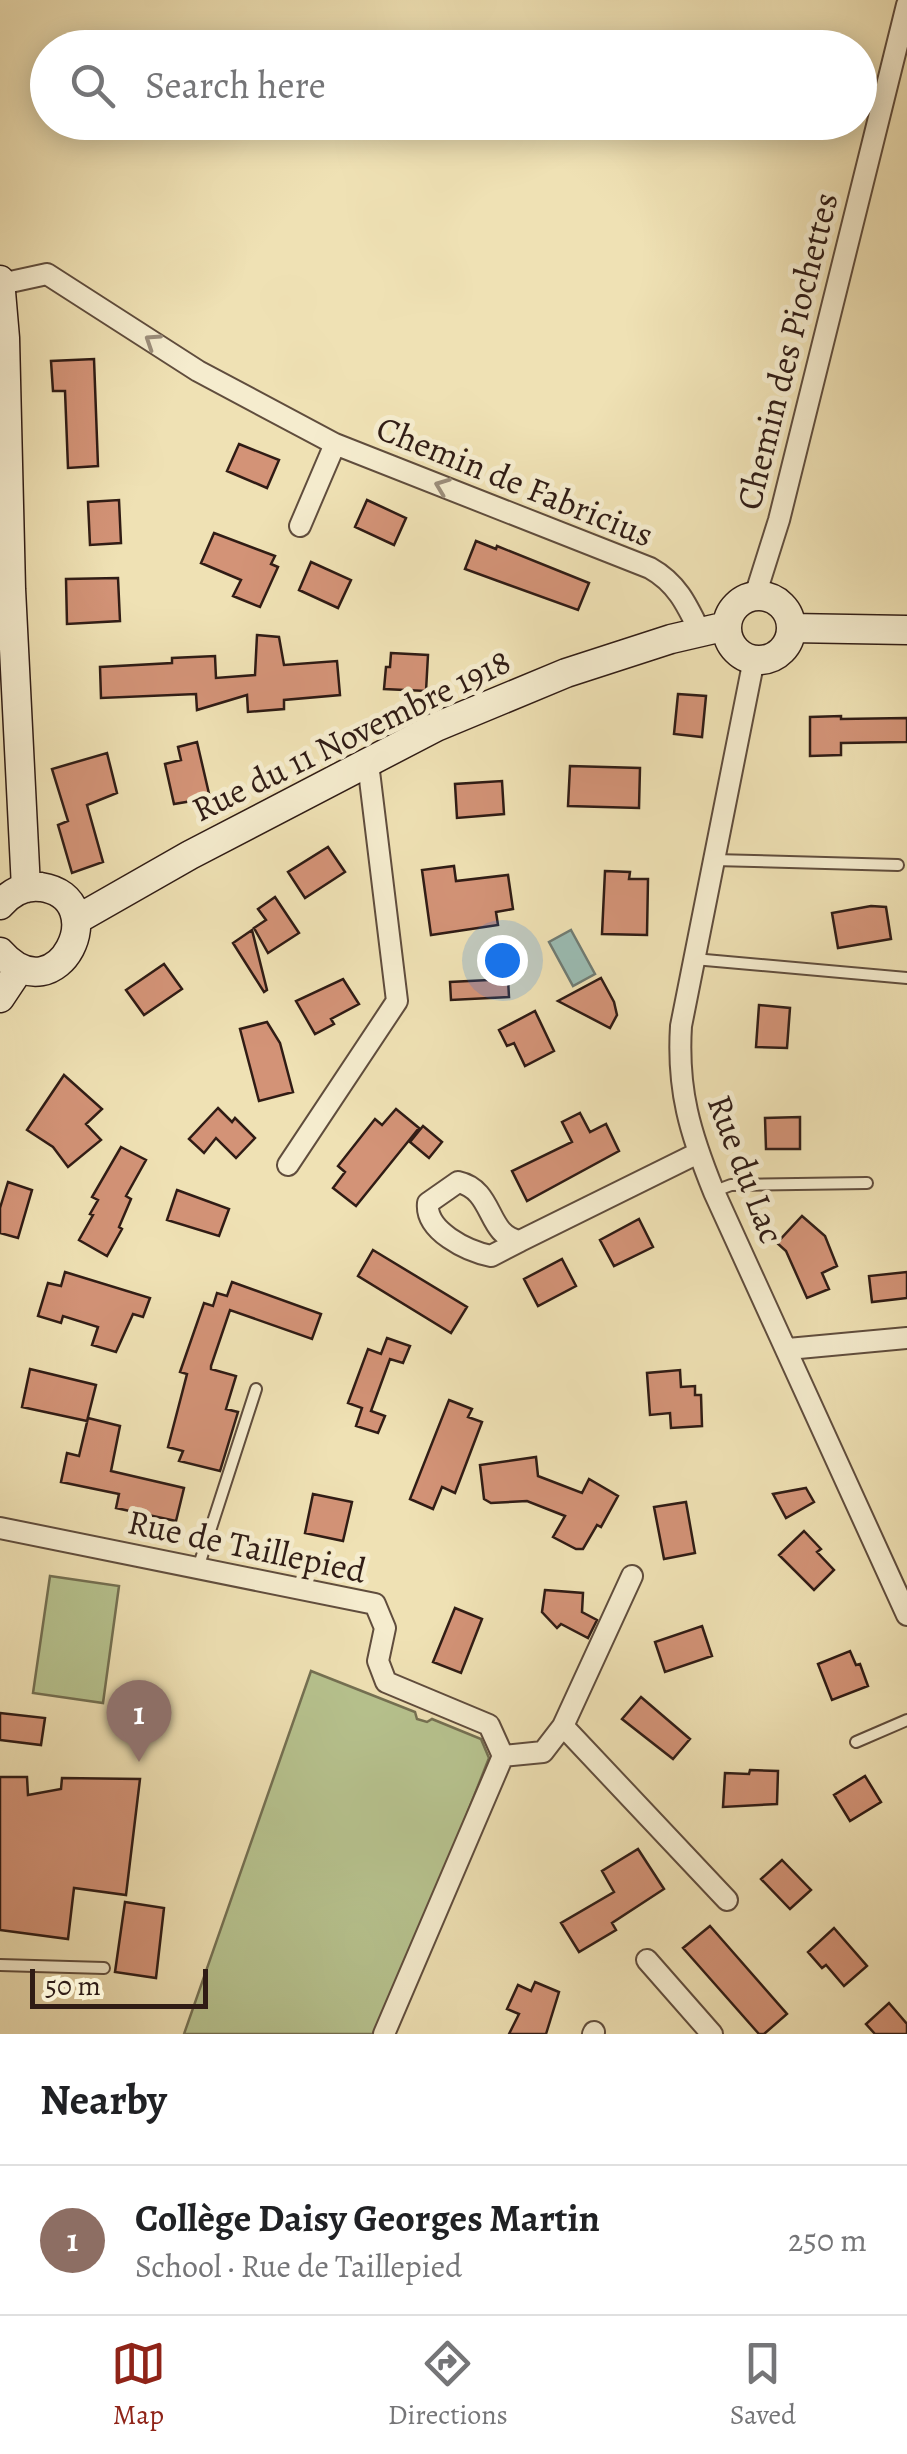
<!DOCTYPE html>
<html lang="en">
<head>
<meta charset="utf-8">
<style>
  body { margin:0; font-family:Alegreya,serif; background:#f6f6f6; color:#202124 }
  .scale { position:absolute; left:30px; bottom:25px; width:178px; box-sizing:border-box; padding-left:10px; border:5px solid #301c15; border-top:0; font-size:28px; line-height:35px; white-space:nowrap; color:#301c15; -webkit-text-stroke:8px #f5ecce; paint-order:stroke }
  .you { position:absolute; left:502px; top:960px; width:35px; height:35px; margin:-25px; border:8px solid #fff; border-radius:50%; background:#1a73e8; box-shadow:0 0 0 15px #1a73e833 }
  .badge { display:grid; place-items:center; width:65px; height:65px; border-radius:50%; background:#8f2418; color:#fff; font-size:32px; font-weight:700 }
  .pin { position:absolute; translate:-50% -82px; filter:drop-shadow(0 2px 5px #0008) }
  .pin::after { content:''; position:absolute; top:52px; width:35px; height:30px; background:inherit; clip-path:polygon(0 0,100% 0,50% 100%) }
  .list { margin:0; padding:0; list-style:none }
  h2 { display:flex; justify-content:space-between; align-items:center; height:130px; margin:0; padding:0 40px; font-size:42px }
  h2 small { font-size:32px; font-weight:400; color:#757577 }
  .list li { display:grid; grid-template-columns:65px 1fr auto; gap:30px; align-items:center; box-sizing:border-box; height:150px; padding:0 40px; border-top:2px solid #e0e0e0 }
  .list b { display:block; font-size:38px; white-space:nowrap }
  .list p { margin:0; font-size:32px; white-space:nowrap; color:#757577 }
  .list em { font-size:32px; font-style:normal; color:#757577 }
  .icon { flex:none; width:55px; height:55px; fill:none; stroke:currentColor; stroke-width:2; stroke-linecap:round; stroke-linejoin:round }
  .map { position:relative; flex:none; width:907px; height:2034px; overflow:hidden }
  .search { position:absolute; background:#fff; box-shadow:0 5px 25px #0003; left:30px; right:30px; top:30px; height:110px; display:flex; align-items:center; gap:25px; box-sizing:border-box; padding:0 35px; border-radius:55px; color:#757577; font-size:38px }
  .sheet { height:280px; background:#fff }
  nav { display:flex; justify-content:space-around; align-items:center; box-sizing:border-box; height:140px; border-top:2px solid #e0e0e0; background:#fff; font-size:28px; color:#757577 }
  nav a { display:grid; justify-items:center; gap:5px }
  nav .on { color:#8f2418 }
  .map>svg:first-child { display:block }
</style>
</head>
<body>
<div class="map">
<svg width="907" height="2034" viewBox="0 0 907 2034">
  <rect width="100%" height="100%" fill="#efe1b4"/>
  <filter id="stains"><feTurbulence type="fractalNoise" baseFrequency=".002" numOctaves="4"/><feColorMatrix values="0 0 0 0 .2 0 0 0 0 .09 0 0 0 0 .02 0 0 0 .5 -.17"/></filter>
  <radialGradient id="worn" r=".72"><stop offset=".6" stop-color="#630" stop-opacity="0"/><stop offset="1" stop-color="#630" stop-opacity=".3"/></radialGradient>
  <path fill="#b7c38f" stroke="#747052" stroke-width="2.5" d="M50,1576L119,1586L103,1703L33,1693Z
    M311,1671L415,1712L417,1719L427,1722L432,1719L481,1739L489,1758L426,1918L374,2034H184Z"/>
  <path fill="#9bbcb3" stroke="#707c74" stroke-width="2.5" d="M571,930L595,974L573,986L549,942Z"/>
  <path fill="#d39377" stroke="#301c15" stroke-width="2.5" d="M94,359L98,466L68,468L65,391H53L51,361Z
    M239,444L279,460L267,488L227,471Z
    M119,500L121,543L90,545L88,502Z
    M367,500L406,518L394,545L355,527Z
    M214,533L275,556L271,564L278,567L260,607L233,596L241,580L201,563Z
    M476,541L496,549L497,546L589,583L578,610L465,569Z
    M311,562L351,580L338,608L299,590Z
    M118,578L120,621L67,624L66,579Z
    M257,635L279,637L284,665L337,661L340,695L284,700V709L248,712L247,695L197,710L196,694L101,698L100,667L172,663V658L215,656L216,678L255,675Z
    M391,653L428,655L426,691L384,689L386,667H390Z
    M678,694L706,696L702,737L674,734Z
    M841,716V719L907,718V742L841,743V755L810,756V717Z
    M197,742L210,798L174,804L165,764L181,760L178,747Z
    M107,753L117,793L87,805L103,862L72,873L58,825L68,821L52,769Z
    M570,766L640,768L639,808L568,806Z
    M502,781L504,814L457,818L455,784Z
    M328,847L345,872L305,898L288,872Z
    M454,866L456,881L508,875L513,909L496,912L498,925L431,935L422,870Z
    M605,871L630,872L629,879H648L647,935L602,934Z
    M275,897L299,933L268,953L254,928L266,920L258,909Z
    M871,906L886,907L891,939L838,948L832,913Z
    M252,930L267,990L264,992L233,943Z
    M164,964L182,989L144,1015L126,990Z
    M601,978L614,1002L617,1015L610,1028L558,1001Z
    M343,979L359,1004L331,1019L334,1024L315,1034L296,1001Z
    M508,979L509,997L451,1000L450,982Z
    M759,1005L790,1008L787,1048L756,1047Z
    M535,1011L554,1051L525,1066L514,1043L507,1046L499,1030Z
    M267,1022L280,1043L293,1092L259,1101L240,1029Z
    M64,1075L102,1109L86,1124L101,1140L68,1167L53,1147L27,1130Z
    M218,1108L232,1122L235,1118L255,1138L236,1158L216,1138L204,1153L189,1139Z
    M396,1109L419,1128L356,1206L333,1188L345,1172L338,1166L375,1119L382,1125Z
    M580,1113L590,1132L606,1124L619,1151L527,1201L512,1171L572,1142L562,1122Z
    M800,1117V1149H766L765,1118Z
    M423,1126L442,1142L429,1158L410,1142Z
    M121,1147L146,1160L126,1196L131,1199L119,1227L122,1229L107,1256L79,1240L93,1215L90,1214L98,1200L92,1197Z
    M8,1182L32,1190L18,1238L0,1233V1208Z
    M177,1190L229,1209L219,1236L167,1220Z
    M802,1216L825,1236L837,1266L822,1273L829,1289L807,1298L786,1251L777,1243Z
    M639,1219L653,1247L614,1266L600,1240Z
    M373,1250L467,1307L451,1333L358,1276Z
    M562,1259L576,1286L538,1306L524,1279Z
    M65,1272L150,1298L143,1317L133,1314L116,1352L92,1345L98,1327L63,1316L61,1323L38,1316L48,1283L61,1286Z
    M907,1272V1298L872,1302L869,1276Z
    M232,1282L321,1314L312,1339L230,1310L211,1366V1369L236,1376L226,1409L238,1412L220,1471L179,1461L183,1451L168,1447L187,1374L180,1372L204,1303L213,1306L217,1293L227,1296Z
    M387,1338L410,1346L403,1363L390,1359L371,1411L385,1416L378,1433L356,1426L362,1408L348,1403L368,1349L381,1354Z
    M30,1369L96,1385L87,1421L22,1407Z
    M680,1370L681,1387L695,1386V1395H701L702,1426L671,1428L670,1413L650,1415L647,1373Z
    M449,1400L472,1409L468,1417L482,1422L455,1493L442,1487L433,1509L410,1499Z
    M88,1418L120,1426L111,1471L184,1488L176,1521L116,1508L119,1494L61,1482L67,1453L79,1456Z
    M536,1457L538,1476L582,1493L589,1479L618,1496L601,1527L597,1525L583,1549H576L553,1537L565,1516L527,1501L491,1503L484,1499L480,1465Z
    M806,1488L814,1502L786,1518L773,1494Z
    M313,1494L352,1502L343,1541L305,1533Z
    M686,1502L695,1553L664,1559L654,1507Z
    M804,1531L821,1549L817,1552L834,1570L814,1590L779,1555Z
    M545,1590L583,1593L582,1612L597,1620L588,1638L561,1624L557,1628L542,1612Z
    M455,1608L482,1619L461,1673L433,1662Z
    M702,1626L712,1656L665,1672L655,1642Z
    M850,1651L856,1665L860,1664L868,1686L832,1700L818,1664Z
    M641,1697L690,1739L673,1759L622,1719Z
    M0,1713L45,1718L41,1745L0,1740Z
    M750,1770L778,1771L777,1804L723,1807L725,1773L749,1774Z
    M865,1776L881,1802L850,1821L834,1795Z
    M0,1777H27L28,1795L61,1789L62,1778L140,1779L126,1895L74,1888L68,1939L0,1930Z
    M638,1849L664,1889L612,1923L616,1930L579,1952L561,1923L614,1892L602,1871Z
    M782,1860L811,1890L790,1909L761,1879Z
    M125,1902L164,1908L156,1978L115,1972Z
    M710,1926L787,2014L764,2034H759L683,1948Z
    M834,1928L867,1966L844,1986L826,1965L822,1968L808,1952Z
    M535,1982L559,1992L546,2034H509L519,2014L507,2009L518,1985L531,1991Z
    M889,2003L907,2024V2034H875L866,2024Z"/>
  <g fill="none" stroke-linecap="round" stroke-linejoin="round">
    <defs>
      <path id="lane" d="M714,860L898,865
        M694,959L907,978
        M715,1191L731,1185L867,1183
        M198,1568L256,1389
        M856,1742L907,1720
        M0,1965L104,1968"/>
      <path id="street" d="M1,284L47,274L198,371L335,444L650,568C677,583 687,605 700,632
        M300,526L335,444
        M755,596L779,520L907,5
        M754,659L681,1026C677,1090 690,1133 714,1192L907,1615
        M288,1165L397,1001L368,763
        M520,1241L491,1256C467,1251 425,1231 428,1203L458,1182C495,1190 486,1236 520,1241L698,1153
        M788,1349L907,1338
        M0,1528L375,1604L385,1628L378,1661L386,1682L489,1725L503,1756L384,2034
        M563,1726L727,1900
        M503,1756L543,1752L563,1726L632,1576
        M647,1960L712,2034
        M593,2034L594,2032"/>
      <path id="secondary" d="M0,280L5,338L11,589L26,888
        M727 628a32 32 0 1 1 64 0a32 32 0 1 1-64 0Z
        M791,628L907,630
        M0,905C10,893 24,885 41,887C115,898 58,1018 0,952
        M76,920L190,855L436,727L566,673L671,639L727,626
        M0,998L20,968"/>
    </defs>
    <use href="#lane" stroke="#604d3d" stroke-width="14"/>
    <use href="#street" stroke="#604d3d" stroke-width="24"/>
    <use href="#secondary" stroke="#301c15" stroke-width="31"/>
    <use href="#lane" stroke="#f5ecce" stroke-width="10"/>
    <use href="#street" stroke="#f5ecce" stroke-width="20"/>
    <use href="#secondary" stroke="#f5ecce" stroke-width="28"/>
  </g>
  <defs><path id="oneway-chevron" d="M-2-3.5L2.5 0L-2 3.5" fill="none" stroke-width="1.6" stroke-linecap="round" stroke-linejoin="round" transform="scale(2.5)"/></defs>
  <g stroke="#9c8e7b">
    <use href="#oneway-chevron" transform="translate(152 341) rotate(-147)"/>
    <use href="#oneway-chevron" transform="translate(442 486) rotate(-159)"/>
  </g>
  <g text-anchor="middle" stroke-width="10" stroke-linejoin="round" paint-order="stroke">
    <g font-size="35" fill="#301c15" stroke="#f5ecce">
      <text transform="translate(787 351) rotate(-76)" y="12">Chemin des Piochettes</text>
      <text transform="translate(515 481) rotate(22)" y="12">Chemin de Fabricius</text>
      <text transform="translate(351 735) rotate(-26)" y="12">Rue du 11 Novembre 1918</text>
      <text transform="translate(746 1169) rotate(69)" y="12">Rue du Lac</text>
      <text transform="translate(247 1546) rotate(12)" y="12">Rue de Taillepied</text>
    </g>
  </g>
  <rect width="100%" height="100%" filter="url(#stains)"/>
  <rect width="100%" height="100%" fill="url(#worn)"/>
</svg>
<div class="scale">50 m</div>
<div class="you"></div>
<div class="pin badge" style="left:139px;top:1762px;background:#8d6e63">1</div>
<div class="search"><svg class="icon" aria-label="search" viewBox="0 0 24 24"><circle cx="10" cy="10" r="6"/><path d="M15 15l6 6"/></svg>Search here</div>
</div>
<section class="sheet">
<h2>Nearby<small></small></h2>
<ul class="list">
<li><span class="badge" style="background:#8d6e63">1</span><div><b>Collège Daisy Georges Martin</b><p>School · Rue de Taillepied</p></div><em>250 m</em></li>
</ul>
</section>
<nav>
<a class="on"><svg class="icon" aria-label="map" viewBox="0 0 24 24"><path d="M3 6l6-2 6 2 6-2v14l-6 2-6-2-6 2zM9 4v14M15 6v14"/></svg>Map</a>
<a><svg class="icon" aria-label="directions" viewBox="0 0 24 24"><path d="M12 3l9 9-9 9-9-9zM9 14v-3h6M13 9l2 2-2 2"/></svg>Directions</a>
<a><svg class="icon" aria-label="saved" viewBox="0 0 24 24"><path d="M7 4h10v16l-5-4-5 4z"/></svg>Saved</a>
</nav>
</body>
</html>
